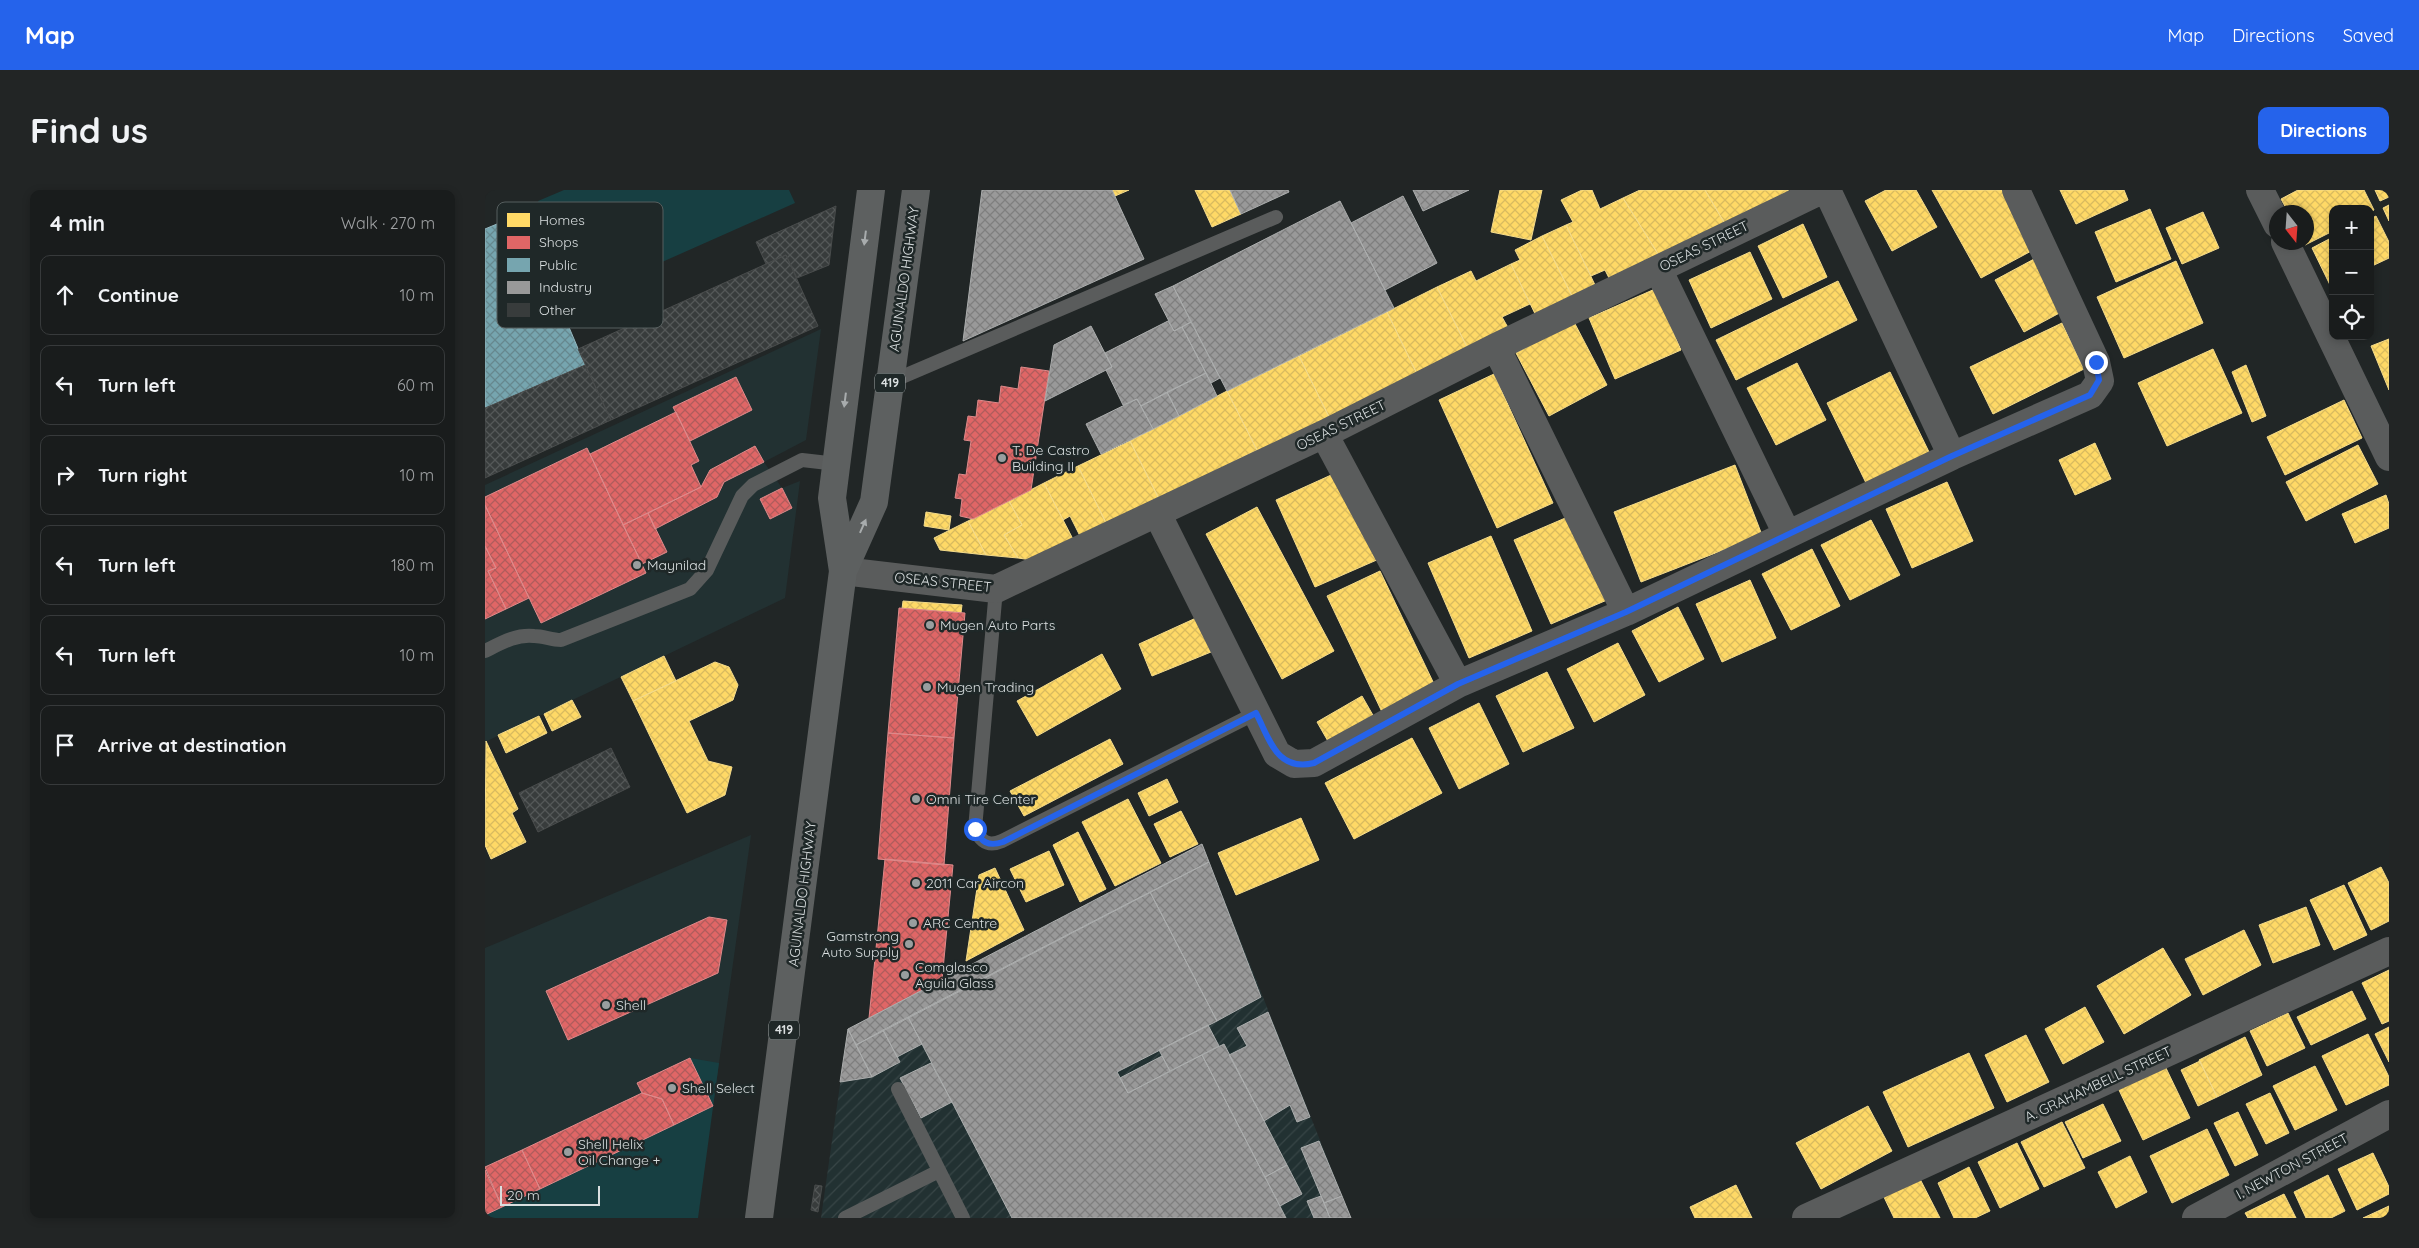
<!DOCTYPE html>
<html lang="en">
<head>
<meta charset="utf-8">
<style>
  body { margin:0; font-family:Quicksand,sans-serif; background:#222525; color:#f1f3f6 }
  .controls { position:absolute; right:15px; top:15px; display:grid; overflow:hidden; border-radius:10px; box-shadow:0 2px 8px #0003 }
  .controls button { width:45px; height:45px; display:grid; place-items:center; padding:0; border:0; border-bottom:1px solid #373a3b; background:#191c1c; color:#f1f3f6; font:25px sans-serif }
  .compass { position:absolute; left:1784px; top:15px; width:45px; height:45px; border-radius:50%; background:#191c1c; box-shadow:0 2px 8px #0003; rotate:163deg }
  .scale { position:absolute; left:15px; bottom:12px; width:100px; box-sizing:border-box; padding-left:5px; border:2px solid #dadfe0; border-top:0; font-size:14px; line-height:18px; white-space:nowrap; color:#dadfe0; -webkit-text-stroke:4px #1f2828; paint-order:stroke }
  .stop { position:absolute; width:15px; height:15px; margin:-11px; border:4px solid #2563eb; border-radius:50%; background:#fff }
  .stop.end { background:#2563eb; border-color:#fff; box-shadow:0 1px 5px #0008 }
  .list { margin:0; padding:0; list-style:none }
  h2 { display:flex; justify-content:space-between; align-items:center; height:65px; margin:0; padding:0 20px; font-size:21px }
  h2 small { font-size:16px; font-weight:400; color:#9fa1a3 }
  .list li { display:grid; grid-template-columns:32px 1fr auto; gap:15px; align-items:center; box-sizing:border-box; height:80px; margin:0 10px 10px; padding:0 10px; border:1px solid #373a3b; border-radius:10px }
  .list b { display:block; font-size:19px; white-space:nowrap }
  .list em { font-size:16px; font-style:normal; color:#9fa1a3 }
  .icon { flex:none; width:28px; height:28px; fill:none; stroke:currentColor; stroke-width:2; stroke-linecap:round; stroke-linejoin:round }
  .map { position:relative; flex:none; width:1904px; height:1028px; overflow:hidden; border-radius:10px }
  header { display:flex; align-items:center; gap:30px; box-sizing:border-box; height:70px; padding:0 25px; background:#2563eb; color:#fff }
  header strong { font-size:24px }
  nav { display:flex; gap:28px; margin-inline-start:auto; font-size:18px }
  .intro { display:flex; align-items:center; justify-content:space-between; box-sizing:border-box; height:120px; padding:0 30px }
  h1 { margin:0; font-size:35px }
  .button { padding:12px 22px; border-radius:10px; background:#2563eb; color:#fff; font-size:18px; font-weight:700 }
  main { display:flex; gap:30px; padding:0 30px }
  aside { flex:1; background:#191c1c; border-radius:10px; box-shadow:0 2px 8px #0003 }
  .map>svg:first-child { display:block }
</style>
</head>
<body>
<header>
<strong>Map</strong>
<nav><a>Map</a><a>Directions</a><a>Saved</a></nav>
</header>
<div class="intro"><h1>Find us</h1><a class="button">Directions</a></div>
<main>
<aside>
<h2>4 min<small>Walk · 270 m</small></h2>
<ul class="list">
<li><svg class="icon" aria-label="ahead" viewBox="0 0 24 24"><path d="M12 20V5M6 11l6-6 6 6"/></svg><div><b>Continue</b></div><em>10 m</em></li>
<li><svg class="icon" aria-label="left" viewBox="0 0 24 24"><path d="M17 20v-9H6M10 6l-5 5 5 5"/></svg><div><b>Turn left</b></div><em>60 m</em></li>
<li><svg class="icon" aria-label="right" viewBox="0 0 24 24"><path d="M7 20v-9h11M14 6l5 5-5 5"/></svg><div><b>Turn right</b></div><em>10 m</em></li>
<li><svg class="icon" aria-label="left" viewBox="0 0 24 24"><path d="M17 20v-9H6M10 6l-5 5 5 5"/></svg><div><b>Turn left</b></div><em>180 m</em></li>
<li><svg class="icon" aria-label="left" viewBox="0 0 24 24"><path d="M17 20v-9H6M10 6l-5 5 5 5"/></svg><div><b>Turn left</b></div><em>10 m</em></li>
<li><svg class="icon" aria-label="arrive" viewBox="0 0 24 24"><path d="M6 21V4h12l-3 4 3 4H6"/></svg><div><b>Arrive at destination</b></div></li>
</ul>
</aside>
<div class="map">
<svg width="1904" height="1028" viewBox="0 0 1904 1028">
  <defs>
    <pattern id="industrial-furrows" width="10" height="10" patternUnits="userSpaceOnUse" patternTransform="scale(1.25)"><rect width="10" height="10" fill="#223132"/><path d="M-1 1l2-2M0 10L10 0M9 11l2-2" fill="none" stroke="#374546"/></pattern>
    <pattern id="homes-cross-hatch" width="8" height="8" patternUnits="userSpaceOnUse" patternTransform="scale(1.25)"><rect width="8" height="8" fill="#ffd966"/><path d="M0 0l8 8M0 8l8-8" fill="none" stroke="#d9bb5f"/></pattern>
    <pattern id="shops-cross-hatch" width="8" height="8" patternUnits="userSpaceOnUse" patternTransform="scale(1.25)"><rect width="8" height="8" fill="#e06666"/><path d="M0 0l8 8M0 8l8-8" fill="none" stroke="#b05c5c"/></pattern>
    <pattern id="public-cross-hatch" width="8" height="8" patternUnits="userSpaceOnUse" patternTransform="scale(1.25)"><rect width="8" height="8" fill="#76a5af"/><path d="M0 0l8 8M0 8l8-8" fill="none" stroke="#66888f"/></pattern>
    <pattern id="industry-cross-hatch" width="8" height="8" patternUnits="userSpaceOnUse" patternTransform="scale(1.25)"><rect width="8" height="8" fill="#999"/><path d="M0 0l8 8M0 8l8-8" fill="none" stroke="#7f7f7f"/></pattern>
    <pattern id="building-cross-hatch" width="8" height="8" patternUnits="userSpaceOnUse" patternTransform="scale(1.25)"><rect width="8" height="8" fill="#383c3c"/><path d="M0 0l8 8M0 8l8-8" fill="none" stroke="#545858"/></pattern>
  </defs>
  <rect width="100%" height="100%" fill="#212626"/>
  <path fill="#223132" d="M336,139L321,250L279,272L297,298L315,291L300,408L0,552V295Z
    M266,645L228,916L0,1025V758Z"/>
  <path fill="url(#industrial-furrows)" d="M717,654L866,1028H336L363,839Z"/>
  <path fill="#173f42" d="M79,0H304L310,13L96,108L53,11Z
    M205,868L234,873L213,1028H0V1025L17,1017L228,916Z"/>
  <path fill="url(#homes-cross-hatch)" stroke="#f4db8b" d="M627,0H644L630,6Z
    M710,0H745L756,24L727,37Z
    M1015,0H1057L1046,50L1006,42Z
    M1097,0H1107L1115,19L1138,8L1175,67L1126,92L1120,80L1106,86L1081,35L1088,32L1076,10Z
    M1155,0H1220L1243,39L1178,72L1138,8Z
    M1220,0H1303L1308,7L1243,39Z
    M1401,0H1431L1452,37L1407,61L1380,11Z
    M1447,0H1517L1550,59L1496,88Z
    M1575,0H1639L1643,10L1591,34Z
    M1813,0H1879L1889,20L1885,22V19H1848V41L1820,55L1818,52H1822V22H1803L1796,9Z
    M1890,0H1904V7L1895,11Z
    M1904,15V31L1898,18Z
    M1665,19L1686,69L1631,92L1610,42Z
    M1718,22L1734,58L1697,74L1681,38Z
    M1891,26L1904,52V68L1885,77V29Z
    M1318,34L1342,87L1298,108L1273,56Z
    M1081,35L1111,97L1088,108L1057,46Z
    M1057,46L1091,114L1054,132L1026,74L1035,70L1030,60Z
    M1848,47V96L1846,97L1827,58Z
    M1265,62L1287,109L1226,138L1204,90Z
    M1551,68L1580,120L1539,142L1510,90Z
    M1691,71L1718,133L1639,168L1612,107Z
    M1026,74L1045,114L1017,127L1025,141L984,161L952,97L986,81L991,91Z
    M1353,91L1372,130L1251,190L1231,150Z
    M952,97L984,161L933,186L902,122Z
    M1170,99L1196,160L1130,189L1104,128Z
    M902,122L933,186L845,229L814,166Z
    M1089,132L1122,195L1064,226L1031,163Z
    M1577,133L1599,179L1508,224L1485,177Z
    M1904,149V200L1886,156Z
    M1728,159L1757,223L1682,256L1653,193Z
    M814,166L845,229L774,264L742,201Z
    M1312,173L1341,230L1291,255L1262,198Z
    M1761,175L1781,226L1767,232L1747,182Z
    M1405,182L1445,264L1382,295L1342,213Z
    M1009,184L1068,313L1012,338L954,210Z
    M742,201L772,260L724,284L676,313L645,251Z
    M1859,210L1877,248L1800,285L1782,247Z
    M645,251L676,313L624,339L593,276Z
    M1610,253L1626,289L1590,305L1574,270Z
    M1873,255L1893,294L1821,331L1801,292Z
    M1250,275L1277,345L1156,392L1129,322Z
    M593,276L624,339L598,352L585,326L578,330L559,293Z
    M855,281L894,369L830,397L791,310Z
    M1462,292L1488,351L1427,378L1401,319Z
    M559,293L591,355L560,372L533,368L519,345L537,335L524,311Z
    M1901,305L1904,314V338L1870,353L1857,324Z
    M524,311L537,335L519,345L533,368L501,365L483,331Z
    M772,317L849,461L797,489L721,344Z
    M441,322L466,326L464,340L439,336Z
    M1085,326L1122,410L1066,434L1029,350Z
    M1386,330L1415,385L1365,410L1336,355Z
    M483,331L501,365L455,360L449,348Z
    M1006,346L1047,441L984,468L943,373Z
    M1327,359L1355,416L1306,440L1277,384Z
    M895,381L950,496L897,522L842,406Z
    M1265,390L1291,448L1237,472L1211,414Z
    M418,411L477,415L476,423L417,419Z
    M1193,417L1219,469L1174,492L1147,441Z
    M711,428L726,462L667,486L654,454Z
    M1133,453L1160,505L1109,532L1082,479Z
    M617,464L636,499L552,546L532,511Z
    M179,466L191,491L148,511L136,487Z
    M230,472L244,477L253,495L248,510L204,531L223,571L247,577L240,605L202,623L148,511Z
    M1062,482L1089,538L1038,562L1011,506Z
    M877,506L889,527L844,553L832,532Z
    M87,510L96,527L67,541L59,524Z
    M994,513L1024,574L974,599L944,538Z
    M54,526L62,543L21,563L13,545Z
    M927,548L957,603L869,649L840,593Z
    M625,549L638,574L539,626L525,601Z
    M1,551L33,619L27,623L41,652L6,669L0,655Z
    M682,589L693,612L664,626L653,603Z
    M643,609L676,673L630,696L597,632Z
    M696,621L713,654L685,667L669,634Z
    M816,628L834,670L751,705L733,663Z
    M593,642L621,699L595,712L568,655Z
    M564,661L579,695L541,712L525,679Z
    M1896,677L1904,693V731L1886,740L1863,693Z
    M510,678L539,740L481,771L494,685Z
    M1859,695L1882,745L1849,760L1825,710Z
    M1821,717L1835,755L1788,773L1774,735Z
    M1759,740L1776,775L1718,805L1700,769Z
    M1678,758L1706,805L1639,844L1612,796Z
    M1904,780V831L1897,834L1877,793Z
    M1867,801L1881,829L1826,855L1812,827Z
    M1600,817L1619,852L1578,874L1560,839Z
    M1803,823L1820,858L1782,876L1765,841Z
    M1904,837V872L1890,844Z
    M1883,844L1904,887V895L1861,915L1837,866Z
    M1541,845L1564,892L1522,912L1500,865Z
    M1760,847L1777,885L1732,907L1714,870Z
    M1484,863L1509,918L1423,957L1398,902Z
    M1715,871L1732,907L1713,916L1696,880Z
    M1680,876L1705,928L1658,950L1633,898Z
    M1830,876L1852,920L1810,940L1788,896Z
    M1785,903L1804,943L1781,954L1761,914Z
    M1618,914L1636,951L1598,968L1580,932Z
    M1383,916L1407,961L1336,999L1311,953Z
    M1753,922L1773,965L1750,976L1729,933Z
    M1577,932L1600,978L1559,997L1536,952Z
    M1722,939L1744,985L1687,1013L1665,966Z
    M1532,953L1554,999L1515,1018L1493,972Z
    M1888,963L1904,997V1004L1872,1020L1853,979Z
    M1645,966L1662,1002L1631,1018L1613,982Z
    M1484,977L1505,1021L1490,1028H1469L1453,993Z
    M1843,985L1860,1021L1846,1028H1821L1809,1002Z
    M1434,987L1455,1028H1409L1398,1005Z
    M1251,995L1267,1028H1210L1205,1017Z
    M1799,1004L1811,1028H1763L1760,1023Z
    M1904,1016V1028H1878Z"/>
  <path fill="url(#shops-cross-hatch)" stroke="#de8a8b" d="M536,177L564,181L546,300L488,329L475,326L477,309L470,308L474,284L481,285L486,251L479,250L483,226L491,227L493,210L514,213L516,196L533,199Z
    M251,187L267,220L205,251L188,217Z
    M191,222L214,271L206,275L216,297L138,335L105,264Z
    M270,256L279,272L239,292L232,307L170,339L163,323L216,297L225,280Z
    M102,258L161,383L56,433L0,315V307Z
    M297,298L307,318L285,329L275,309Z
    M0,315L44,408L21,419L3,381L11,378L0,356Z
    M163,323L182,362L157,374L138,335Z
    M0,356L11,378L3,381L21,419L0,429Z
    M414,418L480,423L469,548L403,543Z
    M403,543L469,548L459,675L393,669Z
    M400,669L468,675L457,790L384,828Z
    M224,727L242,730L233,783L83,850L61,801Z
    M205,868L228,916L189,935L177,909L157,903L152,893Z
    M157,903L177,909L189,935L55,999L37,960Z
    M37,960L55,999L17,1017L0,977Z
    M0,980L17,1017L0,1025Z"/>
  <path fill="url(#public-cross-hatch)" stroke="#94b6be" d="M36,24L100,175L0,218V39Z"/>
  <path fill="url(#industry-cross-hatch)" stroke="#acaeae" d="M497,0H627L659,69L478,151Z
    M745,0H803L804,2L756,24Z
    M928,0H984L938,21Z
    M918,6L952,73L900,100L866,33Z
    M855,11L909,118L742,201L688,96Z
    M688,96L706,132L689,141L670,104Z
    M683,131L689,141L697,137L721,183L656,216L652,209L638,215L621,180L627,177L620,163Z
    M706,132L735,188L726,193L697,137Z
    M606,136L627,177L560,211L569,155Z
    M721,183L732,206L694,226L682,202Z
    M682,202L694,226L668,239L656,216Z
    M652,209L668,239L616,264L601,234Z
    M717,654L724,672L371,855L363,839Z
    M724,672L776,807L732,831L665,702Z
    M665,702L732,831L632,882L643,903L717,865L801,1028H527L423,827Z
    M783,822L825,927L812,932L805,915L779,931L744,865L762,856L752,838Z
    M423,827L437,854L412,867L398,840Z
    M723,835L734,856L685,881L674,860Z
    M363,839L387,887L355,892Z
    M398,840L415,872L387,887L371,855Z
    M739,854L802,975L780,987L717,865Z
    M677,866L685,881L643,903L635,888Z
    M446,873L467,912L436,928L415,888Z
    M834,951L857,1006L839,1013L816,958Z
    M802,975L817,1004L795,1016L780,987Z
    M836,1006L839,1013L845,1028H829L822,1011Z
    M857,1006L866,1028H845L839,1013Z"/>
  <path fill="url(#building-cross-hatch)" stroke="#494c4c" d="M351,16L344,75L312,88L301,65L281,74L271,52Z
    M301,65L333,136L126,230L93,159Z
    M100,175L126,230L0,288V218Z
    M126,558L145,597L53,642L34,603Z
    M330,995L337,996L333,1022L326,1020Z"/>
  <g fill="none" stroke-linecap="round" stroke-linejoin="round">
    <path stroke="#5a5c5c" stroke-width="14" d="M405,192L791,27
      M511,399L490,639C496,652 503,657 517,651L771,523
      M0,461C16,453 31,444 49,446C59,446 66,450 76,450L205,399L222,380L257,306L268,295L317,270L352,274
      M413,899L478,1028
      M360,1028L454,981"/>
    <path stroke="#5a5c5c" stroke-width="28" d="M1342,0L1467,266
      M1775,0L1792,34
      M1800,52L1904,267
      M1173,79L1302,344
      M1011,157L1141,422
      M839,244L973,494
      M672,323L792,564L809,574L829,573L973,494L1141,422L1467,266L1605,205L1615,191L1611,172L1531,0
      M358,381L511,399L839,244L1011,157L1337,0
      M1321,1028L1904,761
      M1711,1028L1904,924"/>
    <path stroke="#5d6060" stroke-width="28" d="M358,381L389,312L431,0
      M274,1028L358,381L347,308L386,0"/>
  </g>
  <defs><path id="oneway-solid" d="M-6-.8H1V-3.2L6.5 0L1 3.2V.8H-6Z" transform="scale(1.25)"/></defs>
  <g fill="#a8acad">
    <use href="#oneway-solid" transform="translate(380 48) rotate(97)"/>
    <use href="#oneway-solid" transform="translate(360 210) rotate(97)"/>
    <use href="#oneway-solid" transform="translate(378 336) rotate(-66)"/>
  </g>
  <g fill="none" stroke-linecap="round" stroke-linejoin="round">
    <path stroke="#2563eb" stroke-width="6" d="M490,639C496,652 503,657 518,652L771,523C785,550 792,582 829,573L973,494L1141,422L1467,266L1605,205L1614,190L1611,172"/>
  </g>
  <g fill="#999e9f" stroke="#1f2828" stroke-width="2">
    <circle cx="517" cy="268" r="5"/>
    <circle cx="152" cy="375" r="5"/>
    <circle cx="445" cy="435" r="5"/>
    <circle cx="442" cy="497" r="5"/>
    <circle cx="431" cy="609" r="5"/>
    <circle cx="431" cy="693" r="5"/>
    <circle cx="428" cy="733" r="5"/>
    <circle cx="424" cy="754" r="5"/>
    <circle cx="420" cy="785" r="5"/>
    <circle cx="121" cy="815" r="5"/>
    <circle cx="187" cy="898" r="5"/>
    <circle cx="83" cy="962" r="5"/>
  </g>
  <g text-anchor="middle" stroke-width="5" stroke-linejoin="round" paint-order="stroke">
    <g fill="#1f2828" stroke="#a2a8a9" stroke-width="1">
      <rect x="390" y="183.5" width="30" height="19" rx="4"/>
      <rect x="284" y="830.5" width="30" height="19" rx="4"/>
    </g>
    <g font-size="12" font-weight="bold" fill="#dadfe0">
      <text x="405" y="197">419</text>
      <text x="299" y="844">419</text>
    </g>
    <g font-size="14" fill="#dadfe0" stroke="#1f2828">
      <text transform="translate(1219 56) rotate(-26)" y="5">OSEAS STREET</text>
      <text transform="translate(419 89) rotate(-82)" y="5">AGUINALDO HIGHWAY</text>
      <text transform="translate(856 235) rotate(-26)" y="5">OSEAS STREET</text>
      <text transform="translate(458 392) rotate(6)" y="5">OSEAS STREET</text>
      <text transform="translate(317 704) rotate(-83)" y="5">AGUINALDO HIGHWAY</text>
      <text transform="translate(1613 894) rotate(-25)" y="5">A. GRAHAMBELL STREET</text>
      <text transform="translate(1807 976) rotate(-28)" y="5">I. NEWTON STREET</text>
    </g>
    <g font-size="14" fill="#dadfe0" stroke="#1f2828" text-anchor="start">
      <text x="527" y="265">T. De Castro<tspan x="527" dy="16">Building II</tspan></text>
      <text x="162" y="380">Maynilad</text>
      <text x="455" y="440">Mugen Auto Parts</text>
      <text x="452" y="502">Mugen Trading</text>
      <text x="441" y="614">Omni Tire Center</text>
      <text x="441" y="698">2011 Car Aircon</text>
      <text x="438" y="738">ARC Centre</text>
      <text x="414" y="751" text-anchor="end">Gamstrong<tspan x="414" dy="16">Auto Supply</tspan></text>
      <text x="430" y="782">Comglasco<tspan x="430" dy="16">Aguila Glass</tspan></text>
      <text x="131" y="820">Shell</text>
      <text x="197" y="903">Shell Select</text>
      <text x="93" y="959">Shell Helix<tspan x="93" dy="16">Oil Change +</tspan></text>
    </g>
  </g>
  <rect x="12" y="12" width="166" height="126" rx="8" fill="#1f2828" stroke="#575f5f" stroke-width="1"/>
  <rect x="22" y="23" width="23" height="14" fill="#ffd966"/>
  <rect x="22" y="46" width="23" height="13" fill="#e06666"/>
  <rect x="22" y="68" width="23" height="14" fill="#76a5af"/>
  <rect x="22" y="91" width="23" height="13" fill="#999"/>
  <rect x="22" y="113" width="23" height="14" fill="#383c3c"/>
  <g font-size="14" fill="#dadfe0">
    <text x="54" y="35">Homes</text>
    <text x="54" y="57">Shops</text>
    <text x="54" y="80">Public</text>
    <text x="54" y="102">Industry</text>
    <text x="54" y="125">Other</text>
  </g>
</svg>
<div class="controls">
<button>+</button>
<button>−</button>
<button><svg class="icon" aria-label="locate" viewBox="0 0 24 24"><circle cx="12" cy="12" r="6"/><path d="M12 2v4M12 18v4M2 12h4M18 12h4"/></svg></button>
</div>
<svg class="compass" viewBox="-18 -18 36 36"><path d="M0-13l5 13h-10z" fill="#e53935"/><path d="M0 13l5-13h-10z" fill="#9fa1a3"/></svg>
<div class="scale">20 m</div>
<div class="stop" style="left:490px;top:639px"></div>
<div class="stop end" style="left:1611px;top:172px"></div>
</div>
</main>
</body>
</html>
